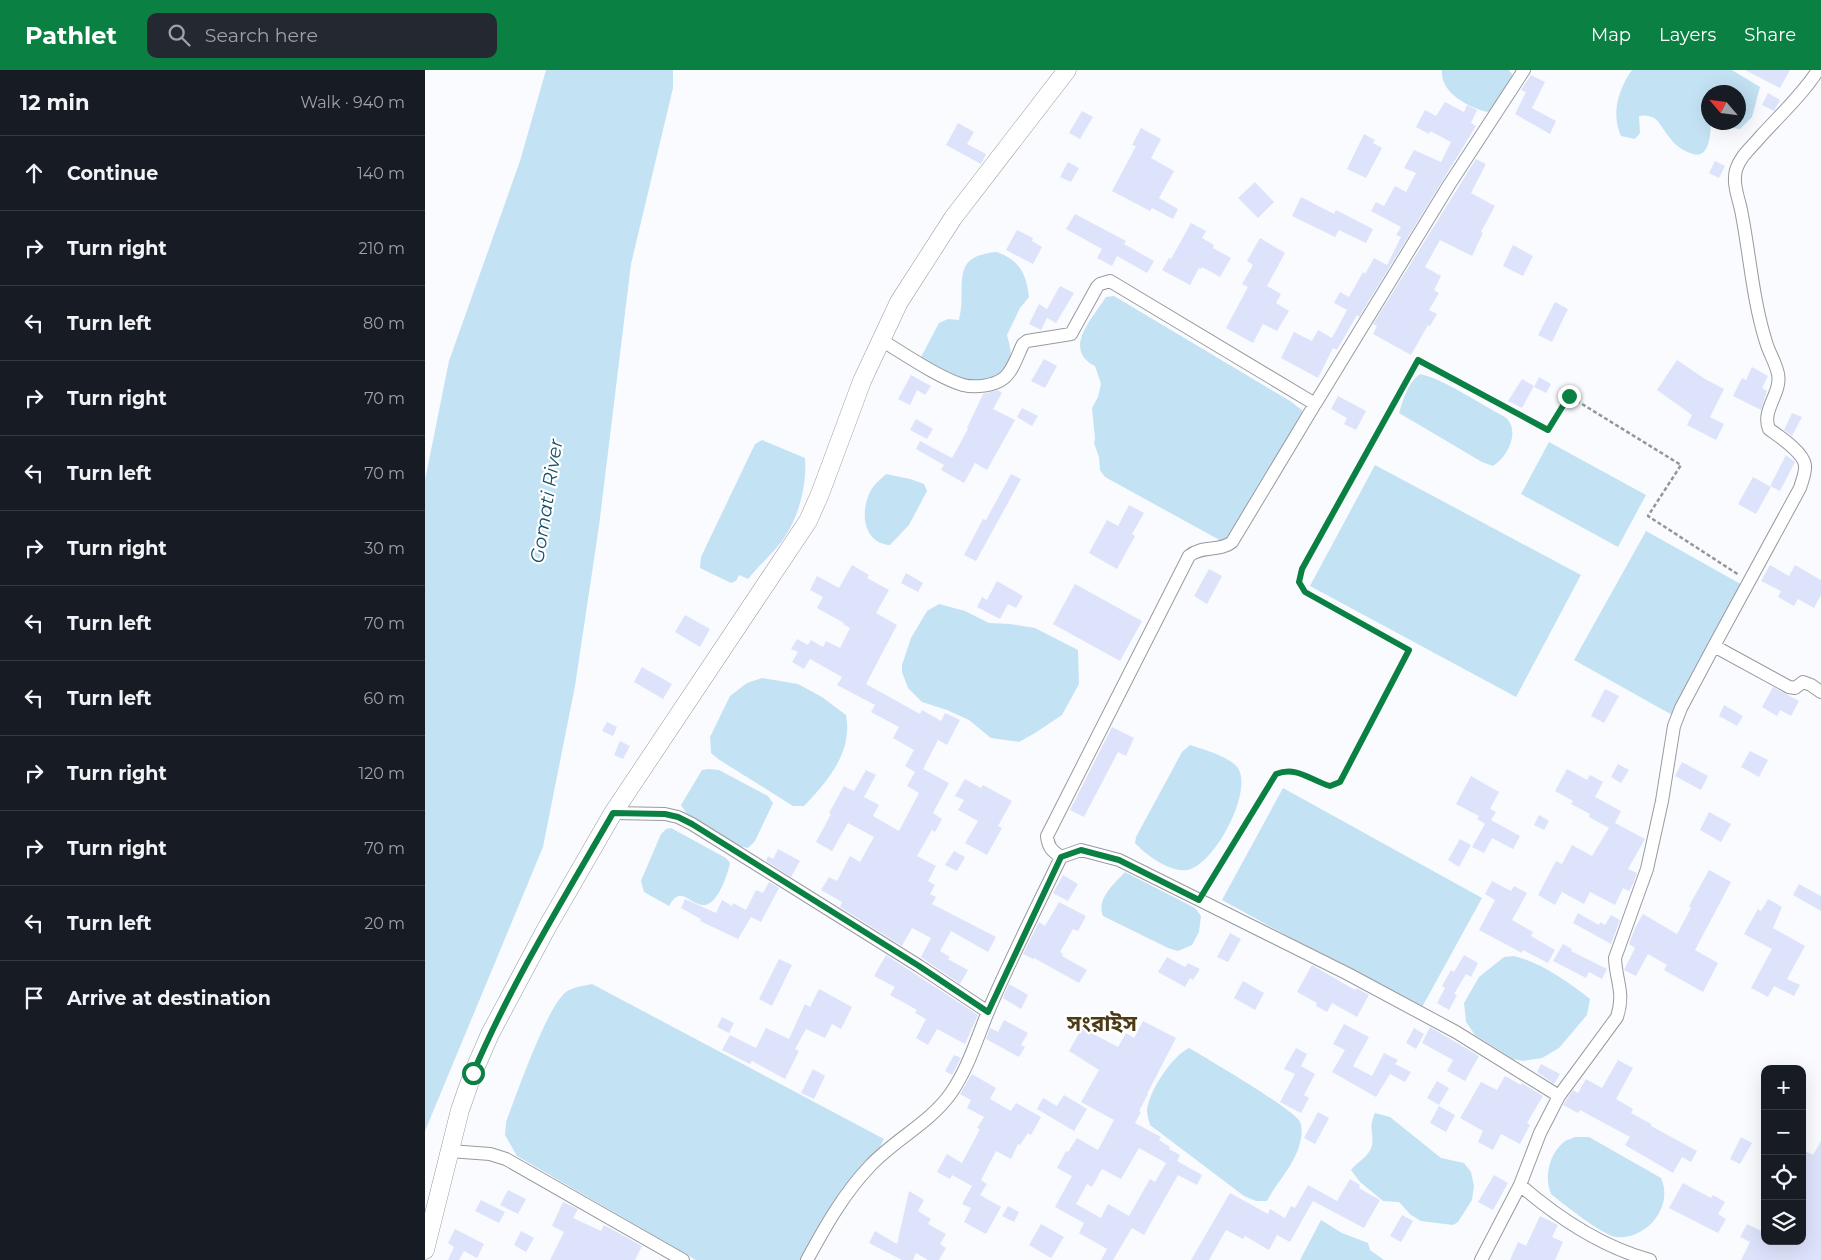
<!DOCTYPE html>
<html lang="en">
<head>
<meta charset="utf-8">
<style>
  body { margin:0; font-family:Montserrat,"Noto Sans Bengali",sans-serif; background:#242831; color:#f1f3f6 }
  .controls { position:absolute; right:15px; bottom:15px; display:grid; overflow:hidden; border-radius:10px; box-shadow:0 5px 20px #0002 }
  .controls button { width:45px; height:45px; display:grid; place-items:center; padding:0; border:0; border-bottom:1px solid #363941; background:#171b24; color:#f1f3f6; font:25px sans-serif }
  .compass { position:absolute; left:1276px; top:15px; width:45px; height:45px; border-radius:50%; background:#171b24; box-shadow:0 5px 20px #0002; rotate:298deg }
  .stop { position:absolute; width:15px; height:15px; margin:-11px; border:4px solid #0b8043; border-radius:50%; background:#fff }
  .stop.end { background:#0b8043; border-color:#fff; box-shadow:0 1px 5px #0008 }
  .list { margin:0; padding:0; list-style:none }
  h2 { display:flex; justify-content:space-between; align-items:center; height:65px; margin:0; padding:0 20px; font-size:21px }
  h2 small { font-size:16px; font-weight:400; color:#9ea1a6 }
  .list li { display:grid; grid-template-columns:32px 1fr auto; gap:15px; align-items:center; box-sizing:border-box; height:75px; padding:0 20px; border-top:1px solid #363941 }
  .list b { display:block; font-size:19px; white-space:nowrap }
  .list em { font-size:16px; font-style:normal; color:#9ea1a6 }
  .icon { flex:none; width:28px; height:28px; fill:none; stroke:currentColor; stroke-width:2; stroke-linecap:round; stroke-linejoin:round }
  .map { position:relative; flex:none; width:1396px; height:1190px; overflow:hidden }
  header { display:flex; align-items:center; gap:30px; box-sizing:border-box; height:70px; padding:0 25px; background:#0b8043; color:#fff }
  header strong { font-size:24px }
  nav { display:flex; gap:28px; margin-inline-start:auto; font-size:18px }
  .search { width:350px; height:45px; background:#242831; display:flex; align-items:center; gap:12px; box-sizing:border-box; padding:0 18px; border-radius:10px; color:#9ea1a6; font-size:19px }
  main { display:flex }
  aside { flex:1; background:#171b24 }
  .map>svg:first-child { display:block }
</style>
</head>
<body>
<header>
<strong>Pathlet</strong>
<div class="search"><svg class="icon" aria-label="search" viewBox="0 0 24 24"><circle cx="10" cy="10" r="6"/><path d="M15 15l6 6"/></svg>Search here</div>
<nav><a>Map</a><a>Layers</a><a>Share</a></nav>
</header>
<main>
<aside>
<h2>12 min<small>Walk · 940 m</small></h2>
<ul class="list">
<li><svg class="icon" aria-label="ahead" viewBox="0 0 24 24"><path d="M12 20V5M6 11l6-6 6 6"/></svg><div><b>Continue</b></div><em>140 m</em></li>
<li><svg class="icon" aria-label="right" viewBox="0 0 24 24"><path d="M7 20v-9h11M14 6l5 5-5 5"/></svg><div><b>Turn right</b></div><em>210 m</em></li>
<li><svg class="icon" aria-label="left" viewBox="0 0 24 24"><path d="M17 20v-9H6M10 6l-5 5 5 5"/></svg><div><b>Turn left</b></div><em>80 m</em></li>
<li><svg class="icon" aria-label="right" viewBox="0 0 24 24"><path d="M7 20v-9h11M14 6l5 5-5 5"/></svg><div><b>Turn right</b></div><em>70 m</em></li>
<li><svg class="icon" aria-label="left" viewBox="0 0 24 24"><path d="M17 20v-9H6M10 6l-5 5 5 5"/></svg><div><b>Turn left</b></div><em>70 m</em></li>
<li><svg class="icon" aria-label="right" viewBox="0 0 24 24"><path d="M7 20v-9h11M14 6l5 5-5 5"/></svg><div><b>Turn right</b></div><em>30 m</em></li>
<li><svg class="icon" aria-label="left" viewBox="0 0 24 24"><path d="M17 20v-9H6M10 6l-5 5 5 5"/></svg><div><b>Turn left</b></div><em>70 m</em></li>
<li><svg class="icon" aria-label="left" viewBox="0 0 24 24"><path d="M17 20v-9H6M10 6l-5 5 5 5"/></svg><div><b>Turn left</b></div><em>60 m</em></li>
<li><svg class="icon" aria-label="right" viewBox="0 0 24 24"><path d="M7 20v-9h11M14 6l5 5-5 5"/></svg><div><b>Turn right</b></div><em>120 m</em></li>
<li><svg class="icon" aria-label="right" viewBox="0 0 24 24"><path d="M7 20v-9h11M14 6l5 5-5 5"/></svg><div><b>Turn right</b></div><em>70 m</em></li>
<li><svg class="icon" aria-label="left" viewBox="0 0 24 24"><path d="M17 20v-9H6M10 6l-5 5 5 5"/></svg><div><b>Turn left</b></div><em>20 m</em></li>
<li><svg class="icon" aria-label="arrive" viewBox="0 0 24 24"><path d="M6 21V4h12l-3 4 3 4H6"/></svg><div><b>Arrive at destination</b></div></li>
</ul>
</aside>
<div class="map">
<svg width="1396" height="1190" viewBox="0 0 1396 1190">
  <rect width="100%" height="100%" fill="#fafbff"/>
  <path fill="#c3e2f4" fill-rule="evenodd" d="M121,0H248V18L206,194L174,456L150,616L118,777L0,1061V410L24,291L95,91Z
    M1017,0H1084L1087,4L1085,15L1067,40L1062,42C1043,37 1015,23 1017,0Z
    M1207,0H1307L1335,17L1327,47L1315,59L1286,56C1285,66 1284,89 1268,84C1254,80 1247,72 1239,60C1236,56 1233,50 1229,48C1224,45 1219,45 1214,46L1215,63L1210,69L1196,66C1186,43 1193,20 1207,0ZM1284,22H1314V52H1284Z
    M572,182C595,191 601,203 604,227L595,238L582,265C584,274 588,282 584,291C578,310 549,314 533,308C520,304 507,295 495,289L514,253L523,249L534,250C543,217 522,186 572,182Z
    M689,226L865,331L877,340V344L800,473L680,407L675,400L674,387L669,373L670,369L667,338L673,327L676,314L670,296C637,279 667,249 681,227Z
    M995,304C1019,309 1057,335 1080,347C1096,360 1083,387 1068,396L1057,392L974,343C978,330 983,312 995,304Z
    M337,370L380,388C382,413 375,443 361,465C351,481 335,494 323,509L314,505L311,511L306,513L275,498L276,487L330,374Z
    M1124,372L1221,425L1193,477L1096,424Z
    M950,395L1156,505L1091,627L885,516Z
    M461,404L485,409L499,414L502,421L484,455L465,475C438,473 435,442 445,422C449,414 455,410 461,404Z
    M1221,461L1321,517L1249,646L1149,590Z
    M514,534L540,541L564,553L585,554L610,558L653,580L654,614L637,645L610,663L594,672L566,668L544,650L522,640L497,632L483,618L477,602V595L486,568L502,541Z
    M337,608L373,614L397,627L421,645C428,682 403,711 379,736H368L293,689L286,683L285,667L305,626L322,613Z
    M765,675C778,679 805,687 813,698C828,722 790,794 763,800C745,803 721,785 710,773L711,767L757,682Z
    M284,699L294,700L343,726L348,733L330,771L323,778L314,776L263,746L256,735L277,700Z
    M858,718L1057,828L996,939L797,830Z
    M246,758L301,788L305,793C303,803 293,834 280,835C264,836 257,813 244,836L219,822L216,811L218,806L236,764L241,759Z
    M700,802L770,838L776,846L774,862L767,875L753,881L743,878L678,846C671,829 689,814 700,802Z
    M1089,886C1117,893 1142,911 1165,929L1162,945L1134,978L1117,988L1098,991L1088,989L1050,965L1041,952L1039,933L1054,907L1079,887Z
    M167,914L459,1069L455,1077L439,1094L395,1154L376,1190H271L92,1086L80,1065L81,1052C91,1026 122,936 141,922C148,917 158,916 167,914Z
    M764,978C781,988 870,1040 875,1052C877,1056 877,1064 876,1068C872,1093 853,1110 842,1131H831L819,1126L725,1055C724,1050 722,1046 722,1040C724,1021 747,986 764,978Z
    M950,1043L965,1047L1016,1088L1039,1093L1046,1102L1049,1116L1047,1130L1033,1152L1028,1155L996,1151L986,1145L974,1132L958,1131L935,1112L926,1100C932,1092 945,1086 947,1075C949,1062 943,1059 950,1043Z
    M1150,1067H1164L1236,1108C1249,1136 1222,1170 1191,1167C1177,1165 1137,1133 1126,1124C1119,1107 1124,1084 1139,1072C1141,1070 1146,1069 1150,1067Z
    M896,1150L917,1163L943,1173L945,1180L959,1190H875Z"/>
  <path fill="#dde3fb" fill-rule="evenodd" d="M1320,0H1365L1355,18Z
    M1106,5L1120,12L1107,38L1131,51L1125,64L1090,44L1101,22L1096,20Z
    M1343,23L1355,30L1349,41L1337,35Z
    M1020,32L1039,42L1042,35L1052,40L1046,53L1051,56L934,247L932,245L912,280L908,278L893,308L856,288L869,262L887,271L893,260L907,268L922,240L909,233L915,222L924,227L938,202L940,204L949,188L962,195L976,167L971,165L976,157L946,141L951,132L959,136L970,116L981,122L991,103L979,98L989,80L1016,92L1026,72L1005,61L1004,64L991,57L1000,40L1011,46Z
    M657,41L668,47L655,69L644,63Z
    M533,53L549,62L542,74L561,84L556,94L521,75Z
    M716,58L736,69L726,88L749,101L734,128L753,139L748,149L727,138L725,141L687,121L711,76L707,75Z
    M939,64L950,70L948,73L957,78L941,108L922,99Z
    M1051,89L1061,94L1046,123L1070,136L1056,162L1058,163L1047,186L1015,170L1000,197L1016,206L1009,220L1014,223L1004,240L1012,244L1005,256L1003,255L986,285L948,264L952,256L948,254Z
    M1290,91L1300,96L1294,108L1284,103Z
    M643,92L654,98L646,112L635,107Z
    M830,112L849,132L833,148L813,128Z
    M876,127L909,144L911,140L948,159L941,173L914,160L910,167L867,146Z
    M650,144L701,171L699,174L729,191L722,203L692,186L687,196L672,188L677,179L641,159Z
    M766,153L781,161L777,168L789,175L788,178L806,188L795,207L777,197L776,199L774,198L765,215L737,200L744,188L746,189Z
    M592,160L608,168L607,171L617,177L608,194L581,180Z
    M835,168L860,183L842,216L856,224L851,233L864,241L852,261L838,254L828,273L801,258L823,217L817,214L828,195L822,191Z
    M1088,175L1108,186L1098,206L1078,196Z
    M635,216L649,223L631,253L622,248L616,260L604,254L614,234L622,239Z
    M1130,232L1143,239L1127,272L1113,265Z
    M619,289L632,296L620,318L606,311Z
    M1252,290L1280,309L1299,319L1285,347L1299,354L1291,370L1262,355L1267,345L1232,320Z
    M1327,297L1343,306L1337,318L1342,321L1336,340L1308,326L1317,308L1321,310Z
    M486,305L506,316L500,325L492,320L485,335L473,329Z
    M1114,307L1126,314L1121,323L1109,317Z
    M1097,309L1109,316L1097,338L1083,331Z
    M573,320L577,323L568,339L590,350L562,400L550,393L539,413L516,400L519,395L491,379L495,371L527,388L543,359L542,358L558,324Z
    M913,326L941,341L931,360L919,354L922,348L906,339Z
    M597,338L613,346L607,356L592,347Z
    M1367,343L1377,347L1367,366L1359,360Z
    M491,349L508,359L502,369L485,360Z
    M1361,385L1370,392L1355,421L1345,416Z
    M586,404L596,409L551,491L539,485L558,449L561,450Z
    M1328,407L1346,417L1331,444L1313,434Z
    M704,435L719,443L707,464L710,466L692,499L664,483L682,450L693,456Z
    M427,495L444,505L442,508L464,520L451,543L472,555L441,614L495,644L497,640L516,651L520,643L535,650L522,675L513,670L498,699L524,713L508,743L517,749L510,762L507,760L492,786L511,796L503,811L510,815L505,824L511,827L507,834L571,867L563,882L526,861L515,881L525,887L523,889L543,900L535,914L496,887L506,868L487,858L477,876L415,837L417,832L396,820L404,807L412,811L425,786L435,792L449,767L423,753L407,781L391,772L406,744L404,743L419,716L429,721L441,700L451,705L439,727L454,735L448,746L474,761L494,723L482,716L490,702L480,696L489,680L468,668L474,657L446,642L450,635L412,615L417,607L385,589L379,599L367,592L373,582L366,579L372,569L383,575L386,570L398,577L401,571L415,578L425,558L418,554L419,553L392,538L398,527L385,520L392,506L414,518Z
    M1345,495L1364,506L1370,495L1396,510V525L1389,538L1373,529L1369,536L1353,527L1356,521L1336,511Z
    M784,499L797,506L782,534L769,526Z
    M481,503L498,513L493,522L476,513Z
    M572,511L598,526L591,538L583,534L575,549L552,537L557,527L562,530Z
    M650,514L717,551L695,591L628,554Z
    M260,545L285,559L275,577L250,562Z
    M217,597L247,614L238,629L209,612Z
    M1348,617L1374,631L1366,646L1355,640L1352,646L1337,637Z
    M1180,619L1194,626L1179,653L1166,646Z
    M1299,635L1318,646L1312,656L1294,646Z
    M182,652L192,657L188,666L177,661Z
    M687,657L709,668L701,686L693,682L659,747L645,740Z
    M195,671L205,676L198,689L189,685Z
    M1325,681L1343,690L1334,707L1316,697Z
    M1257,692L1283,706L1276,720L1250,706Z
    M1193,694L1204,700L1196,713L1186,707Z
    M1142,699L1162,710L1165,705L1178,712L1170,727L1196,741L1190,753L1220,769L1203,799L1212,803L1208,814L1204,821L1198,818L1190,835L1165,822L1159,834L1137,822L1130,835L1113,825L1131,791L1137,794L1147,775L1167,786L1184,758L1164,747L1165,744L1146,734L1148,731L1130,721Z
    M1046,706L1074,722L1065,739L1071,742L1066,750L1095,766L1088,779L1067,768L1059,783L1047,777L1060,754L1052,749L1054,746L1031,734Z
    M540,709L556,718L558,715L587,731L573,756L577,758L562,785L540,773L553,751L533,740L539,730L530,726Z
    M1284,742L1306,754L1296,772L1275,760Z
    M1114,745L1124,751L1119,760L1109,755Z
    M1035,769L1046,775L1034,797L1023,790Z
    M353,779L375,791L366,807L341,791L343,786L348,789Z
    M529,781L540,787L532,801L520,795Z
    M1284,800L1306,812L1270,880L1293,893L1278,922L1239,900L1242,895L1223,884L1211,906L1199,900L1210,878L1204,874L1210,858L1218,844L1252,864L1266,838L1264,836Z
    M638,805L653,814L643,831L628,823Z
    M1067,811L1086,821L1089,816L1102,823L1087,850L1108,862L1106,866L1130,880L1123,893L1098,880L1097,883L1054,860L1070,830L1060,824Z
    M344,812L354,818L336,852L326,847L313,869L275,851L276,849L256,838L260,829L291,843L297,830L307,836L308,833L321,840L331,820L338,823Z
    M1374,814L1396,826V841L1368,825Z
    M1343,829L1357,837L1348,858L1380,876L1362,909L1375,915L1369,926L1349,916L1343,927L1326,918L1347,879L1319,864L1333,839L1336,841Z
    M634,832L661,846L653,861L648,859L635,882L638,884L637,886L662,900L654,913L609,888L608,889L598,884L614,852L620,856Z
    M1153,843L1174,855L1175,852L1180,855L1186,845L1195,850L1186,874L1148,853Z
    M805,863L816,869L803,892L792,887Z
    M1138,874L1147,879L1146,881L1182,899L1177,909L1164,902L1161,908L1128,891Z
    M461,885L553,945L540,974L512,959L503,975L491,968L501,949L490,943L492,940L465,925L470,917L449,906Z
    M1039,885L1053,893L1046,907L1041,904L1029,924L1032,925L1024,940L1012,933L1020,918L1017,916L1026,900L1029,902Z
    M742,887L760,897L763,893L775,899L768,910L765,908L760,917L733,902Z
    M354,889L367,895L347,936L334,929Z
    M887,895L930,920L932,918L944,925L932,947L907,933L902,942L891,936L892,933L872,922Z
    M818,911L839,923L830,940L809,928Z
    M584,914L603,925L596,939L578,928Z
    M394,919L427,937L416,959L407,954L400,968L381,959L370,979L374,981L360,1009L327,991L325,994L297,980L305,965L331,978L341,958L364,969L380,934L385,937Z
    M297,947L309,953L304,963L292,957Z
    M579,950L603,963L596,975L600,977L594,987L561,969L565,958L573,962Z
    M718,951L751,968L722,1024H723L714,1041L716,1042L710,1053L736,1067L734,1070L745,1077L744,1079L755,1085L752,1091L777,1105L772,1115L753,1105L719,1165L707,1158L688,1190H676L682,1179L654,1163L659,1153L630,1137L647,1106L632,1098L641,1081L643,1082L652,1068L673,1080L689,1050L656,1032L674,1000L644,981L657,958L693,977L701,963L709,968ZM714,1078L741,1093L730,1112L725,1109L704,1146L683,1134L676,1148L651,1134L662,1114L667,1117L677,1099L696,1109Z
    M919,954L944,967L928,996L947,1006L959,983L973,990L970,994L986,1002L980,1012L965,1004L951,1027L907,1002L920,980L908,974Z
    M1005,957L1054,986L1040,1011L1022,1001L1028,990L997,973Z
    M989,958L999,964L991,979L981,973Z
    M871,978L882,984L876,996L890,1004L879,1025L884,1028L876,1043L855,1032L870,1004L859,999Z
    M529,985L536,988L527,1005L520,1001Z
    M1193,990L1208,998L1191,1029L1208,1039L1206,1043L1226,1054V1056L1272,1081L1266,1092L1257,1087L1248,1103L1200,1075L1205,1067L1155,1040L1153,1043L1138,1035L1148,1020L1153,1023L1161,1009L1177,1018Z
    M1116,994L1135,1004L1129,1014L1112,1002Z
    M388,999L400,1006L389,1029L376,1023Z
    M547,1004L571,1018L565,1029L586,1041L591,1033L616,1047L606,1065L603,1063L595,1075L593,1074L586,1089L571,1081L556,1110L562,1114L555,1125L576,1137L561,1164L539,1152L546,1138L537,1134L547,1116L527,1105L525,1109L512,1102L522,1084L537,1093L555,1059L552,1058L559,1047L542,1038L546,1030L535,1024Z
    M1080,1006L1096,1015L1097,1013L1118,1026L1102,1053L1105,1055L1095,1074L1076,1064L1068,1080L1053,1072L1058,1061L1035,1048L1056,1012L1072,1020Z
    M1012,1011L1024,1018L1014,1035L1002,1028Z
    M639,1025L662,1039L649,1061L612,1039L618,1028L632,1036Z
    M1014,1036L1030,1045L1021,1062L1005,1053Z
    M893,1042L904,1048L890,1074L879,1068Z
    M1316,1067L1327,1073L1315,1094L1305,1089Z
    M1396,1071V1190H1316L1325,1172L1315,1167L1322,1154L1340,1163V1171H1377V1079L1388,1085Z
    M1069,1105L1083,1113L1068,1140L1053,1132Z
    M925,1109L935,1115L934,1118L955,1130L939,1158L888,1131L865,1172L852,1165L844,1180L820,1166L818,1169L801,1160L784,1190H766L805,1123L843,1144L845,1139L860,1148L866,1136L870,1138L883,1115L912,1131Z
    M1258,1113L1286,1128L1288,1125L1300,1132L1293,1144L1301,1149L1293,1163L1244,1138Z
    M83,1120L101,1129L93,1144L75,1135Z
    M484,1121L499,1130L493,1141L506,1149L503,1154L521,1164L515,1174L521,1178L514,1190H503L491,1183L488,1190H477L444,1173L450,1161L472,1174Z
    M56,1130L80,1142L74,1153L50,1141Z
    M138,1132L153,1139L148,1148L176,1161L179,1155L217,1176L210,1190H125L139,1162L127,1156Z
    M583,1136L594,1142L589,1152L577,1146Z
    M977,1145L988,1151L976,1172L965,1166Z
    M1115,1146L1133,1155L1127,1167L1138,1172L1130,1190H1085L1093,1172L1101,1176Z
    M616,1154L639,1167L626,1188L604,1175Z
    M30,1159L59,1174L52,1188L39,1181L34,1190H23L29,1177L23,1173Z
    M96,1161L109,1168L101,1182L89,1175Z"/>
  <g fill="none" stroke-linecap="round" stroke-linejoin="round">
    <defs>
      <path id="street" d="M456,270C478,283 514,308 538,315C550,318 569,316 579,308C588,301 593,284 598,274L602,271L646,264L672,217L675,214L685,211L890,334L807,472C795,482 777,475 764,486L622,766C623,777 627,781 636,787L656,780L694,790L923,904L1031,962L1134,1026
        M890,334L1024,115L1099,0
        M1289,576L1375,418C1377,411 1381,402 1380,395C1378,382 1355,367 1344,359C1336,340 1357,323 1353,304C1351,293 1344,283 1341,272C1328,231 1325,187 1317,145C1315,131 1307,115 1311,100C1315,86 1327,77 1336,66C1355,45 1378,24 1393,0
        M188,743L240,744L253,747L267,754L494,896L563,942
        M25,1081L65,1084L81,1089L258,1190
        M1095,1115C1132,1147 1177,1177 1225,1190
        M382,1190C400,1157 419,1123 445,1096C470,1069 504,1054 526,1023C545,995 552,967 565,937C587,886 612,837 636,787
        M1056,1190L1095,1115L1115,1063L1134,1026L1192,947C1200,922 1191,912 1190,888L1222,799L1237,731L1249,656L1256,638L1289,576L1364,617L1370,618L1378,612L1386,615L1396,622"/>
      <path id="secondary" d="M0,1180L35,1040L48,1003L65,964L121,859L188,743L383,451L395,424L437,311L474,232L528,148L642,0"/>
    </defs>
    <use href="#street" stroke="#999a9e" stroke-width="14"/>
    <use href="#secondary" stroke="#999a9e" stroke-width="19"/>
    <path stroke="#959699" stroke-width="2.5" stroke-dasharray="4 2.5" stroke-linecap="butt" d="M781,818L851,704C872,696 885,710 905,716L915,712L984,580L880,522L873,512L877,499L993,291L1123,360L1144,326L1256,395L1223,446L1314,505"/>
    <use href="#street" stroke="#fff" stroke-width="12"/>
    <use href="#secondary" stroke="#fff" stroke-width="18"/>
  </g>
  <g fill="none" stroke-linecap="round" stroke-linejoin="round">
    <path stroke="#0b8043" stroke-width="6" d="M48,1003C87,912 139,828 188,743L240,744L253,747L267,754L494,896L563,942L636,787L656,780L694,790L774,830L851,704C872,696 885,710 905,716L915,712L984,580L880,522L874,512L877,499L993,290L1123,360L1144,326"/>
  </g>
  <g text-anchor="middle" stroke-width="4.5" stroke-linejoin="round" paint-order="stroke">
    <g font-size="19" font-style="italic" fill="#1a506b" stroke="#fff">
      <text transform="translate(121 431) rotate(-81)" y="7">Gomati River</text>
    </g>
    <g font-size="22" font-weight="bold" fill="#4d3b15" stroke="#fff">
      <text x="677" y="961">সংরাইস</text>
    </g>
  </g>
</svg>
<div class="controls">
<button>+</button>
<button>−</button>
<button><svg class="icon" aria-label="locate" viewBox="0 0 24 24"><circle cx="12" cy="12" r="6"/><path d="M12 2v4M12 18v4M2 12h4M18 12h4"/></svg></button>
<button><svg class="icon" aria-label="layers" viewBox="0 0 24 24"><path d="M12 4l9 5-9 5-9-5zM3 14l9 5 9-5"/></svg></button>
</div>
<svg class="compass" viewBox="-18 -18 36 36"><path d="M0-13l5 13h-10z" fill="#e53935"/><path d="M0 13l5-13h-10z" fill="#9ea1a6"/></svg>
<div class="stop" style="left:48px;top:1003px"></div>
<div class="stop end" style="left:1144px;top:326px"></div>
</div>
</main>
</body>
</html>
